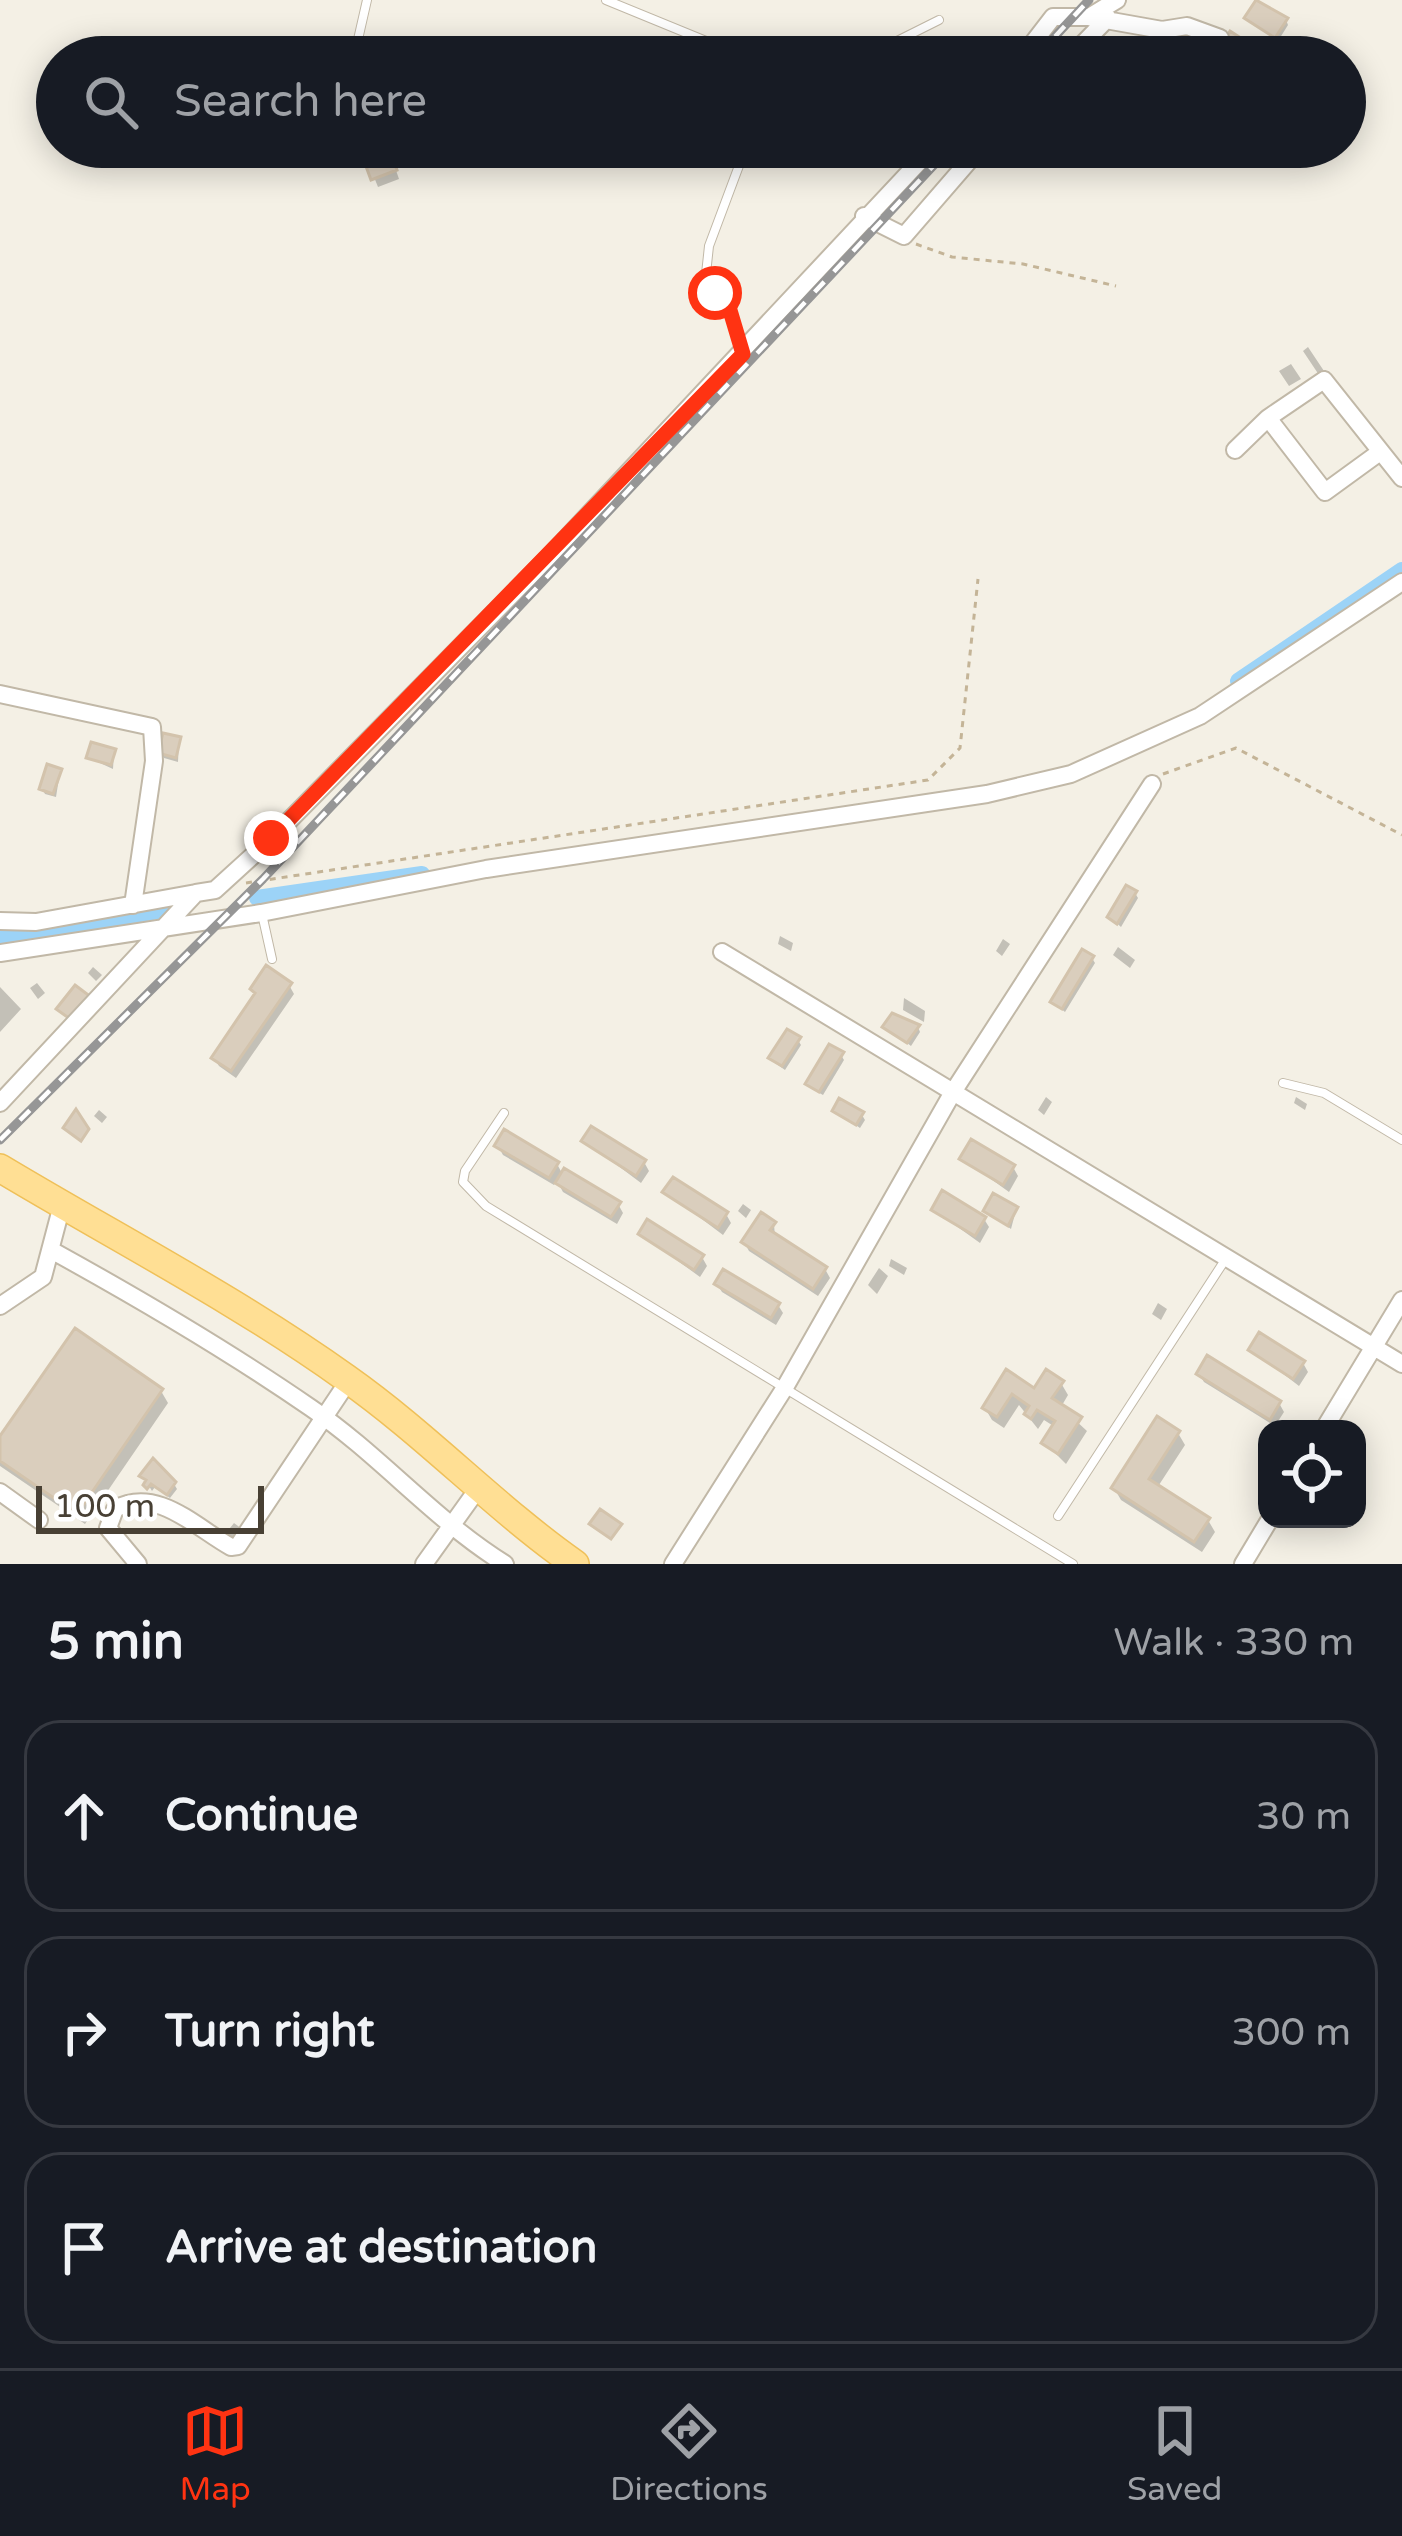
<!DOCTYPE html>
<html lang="en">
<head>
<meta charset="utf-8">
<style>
  body { margin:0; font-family:"Varela Round",sans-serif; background:#242831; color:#f1f3f6 }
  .controls { position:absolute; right:36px; bottom:36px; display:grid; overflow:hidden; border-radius:24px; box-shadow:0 6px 30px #0003 }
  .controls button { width:108px; height:108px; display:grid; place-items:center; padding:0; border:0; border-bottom:3px solid #363941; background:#171b24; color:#f1f3f6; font:60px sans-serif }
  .scale { position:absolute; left:36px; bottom:30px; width:228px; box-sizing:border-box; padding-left:12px; border:6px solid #484034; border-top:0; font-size:33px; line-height:42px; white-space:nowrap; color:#484034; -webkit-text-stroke:9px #fff; paint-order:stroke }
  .stop { position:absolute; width:36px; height:36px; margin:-27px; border:9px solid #ff3312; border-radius:50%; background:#fff }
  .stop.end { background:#ff3312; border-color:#fff; box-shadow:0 3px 12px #0008 }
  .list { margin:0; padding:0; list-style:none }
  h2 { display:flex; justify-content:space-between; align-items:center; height:156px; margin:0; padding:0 48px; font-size:51px }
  h2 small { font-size:39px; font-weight:400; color:#9ea1a6 }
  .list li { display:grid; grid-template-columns:78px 1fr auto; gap:36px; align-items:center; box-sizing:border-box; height:192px; margin:0 24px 24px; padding:0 24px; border:3px solid #363941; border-radius:36px }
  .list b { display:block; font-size:45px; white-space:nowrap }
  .list em { font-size:39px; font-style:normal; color:#9ea1a6 }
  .icon { flex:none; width:66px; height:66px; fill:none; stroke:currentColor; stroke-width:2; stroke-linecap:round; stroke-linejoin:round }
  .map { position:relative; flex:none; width:1402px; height:1564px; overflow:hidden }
  .search { position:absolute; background:#171b24; box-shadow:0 6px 30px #0003; left:36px; right:36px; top:36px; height:132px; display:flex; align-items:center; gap:30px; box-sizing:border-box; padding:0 42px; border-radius:66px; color:#9ea1a6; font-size:45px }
  .sheet { height:804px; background:#171b24 }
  nav { display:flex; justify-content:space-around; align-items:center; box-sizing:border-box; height:168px; border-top:3px solid #363941; background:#171b24; font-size:33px; color:#9ea1a6 }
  nav a { display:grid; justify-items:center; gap:6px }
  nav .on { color:#ff3312 }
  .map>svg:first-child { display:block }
</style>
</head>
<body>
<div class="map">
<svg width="1402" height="1564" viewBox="0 0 1402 1564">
  <rect width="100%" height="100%" fill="#f4f0e5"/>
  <path fill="#0003" d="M1248,18L1286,20L1288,25L1278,41Z
    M1245,44L1243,57H1228L1221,50Z
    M362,147H388L399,179L378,187Z
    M565,147H589L583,163L566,157Z
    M1308,347L1324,371L1319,375L1303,351Z
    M1291,364L1301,379L1289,386L1279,371Z
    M179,740L178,762L164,758L161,753Z
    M114,752L113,769L89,758Z
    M60,772L56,797L45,794L42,788Z
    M1135,893L1138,898L1121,927L1110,917Z
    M780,936L793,943L791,951L778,944Z
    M1003,939L1010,944L1002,956L996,951Z
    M1118,947L1135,960L1130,968L1113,955Z
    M1092,958L1095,963L1065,1012L1053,1002Z
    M93,967L102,975L96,981L88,973Z
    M37,983L45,993L38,999L30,988Z
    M289,985L294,994L236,1078L219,1066L214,1058L257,996Z
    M0,987L21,1009L0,1032Z
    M904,998L925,1011L924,1022L903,1010Z
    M886,1027H918L920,1032L911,1046Z
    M798,1040L801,1045L785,1070L775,1063L772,1058Z
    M841,1055L844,1060L823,1095L812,1089L809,1084Z
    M1046,1097L1052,1102L1044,1115L1038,1110Z
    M1296,1097L1307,1104L1305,1110L1294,1103Z
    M99,1110L107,1117L102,1123L94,1116Z
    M835,1111L862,1115L865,1120L860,1128Z
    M585,1141L644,1162L649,1171L641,1183Z
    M498,1146L557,1164L563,1175L618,1204L623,1213L617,1224L563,1192L557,1181L554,1185L503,1155Z
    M963,1159L1013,1167L1018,1176L1009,1192Z
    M666,1192L726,1214L731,1223L723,1235Z
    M743,1204L751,1210L746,1218L738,1211Z
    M934,1210L984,1219L989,1227L980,1243Z
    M1016,1210L1011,1229L986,1211Z
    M774,1224L775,1237L825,1269L830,1278L818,1296L749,1251L744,1242Z
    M641,1234L702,1257L707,1266L700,1277Z
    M891,1259L907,1268L904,1275L889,1266Z
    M879,1268L888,1276L877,1294L868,1285Z
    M717,1284L778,1305L783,1313L776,1325L722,1292Z
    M1158,1303L1167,1309L1161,1320L1152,1314Z
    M1252,1350L1303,1363L1308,1372L1299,1386Z
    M1007,1373L1035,1392L1061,1383L1068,1395L1061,1407L1087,1431L1066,1464L1045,1443L1055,1427L1044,1420L1038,1429L1019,1405L1004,1428L992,1420L985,1408Z
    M1199,1374L1279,1403L1284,1412L1275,1426L1204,1382Z
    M161,1391L168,1403L85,1524L0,1466V1442Z
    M1178,1433L1185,1445L1157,1488L1208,1520L1215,1532L1202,1552L1121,1500L1114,1488Z
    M143,1476L174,1484L177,1489L170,1498L155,1487L152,1491Z
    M234,1523L246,1532L241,1548L226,1533Z"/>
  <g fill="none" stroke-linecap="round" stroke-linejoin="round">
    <path stroke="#9cd3f7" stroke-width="16" d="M1238,681L1402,570
      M257,898L422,874
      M0,937L170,909"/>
  </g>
  <path fill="#dacebd" stroke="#d3c3ac" stroke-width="3" d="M1256,0L1288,18L1275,38L1244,18Z
    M1230,31L1247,42L1238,57L1218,49Z
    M359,147H389L397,170L371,180Z
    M163,733L181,737L176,758L158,753Z
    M91,742L116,749L111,765L86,758Z
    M47,764L62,769L53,794L39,789Z
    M1126,885L1137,891L1117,924L1107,917Z
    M1082,949L1094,956L1062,1009L1050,1002Z
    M266,965L292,983L231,1071L211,1058L255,993L250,989Z
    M75,985L91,997L73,1021L56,1009Z
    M892,1013L920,1025L907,1043L882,1027Z
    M787,1029L801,1037L782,1066L768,1058Z
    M829,1044L844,1052L819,1092L805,1084Z
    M839,1098L864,1112L856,1125L832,1111Z
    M76,1109L89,1129L81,1141L63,1128Z
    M591,1126L646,1160L636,1176L581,1141Z
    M504,1129L559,1162L549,1178L494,1146Z
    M971,1139L1015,1165L1003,1185L959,1159Z
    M564,1168L621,1202L611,1217L555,1183Z
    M673,1177L728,1212L718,1228L662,1192Z
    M942,1190L986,1217L975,1236L931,1210Z
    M993,1193L1018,1207L1008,1226L983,1211Z
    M761,1212L776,1222L770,1230L827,1267L813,1289L741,1242Z
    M647,1219L704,1255L694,1270L638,1234Z
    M723,1269L780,1303L771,1318L714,1284Z
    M75,1328L163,1389L77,1514L0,1461V1436Z
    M1259,1332L1305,1361L1293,1379L1248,1350Z
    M1207,1355L1281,1401L1270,1420L1196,1374Z
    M1006,1369L1034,1388L1046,1369L1064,1381L1052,1398L1082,1417L1058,1454L1041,1443L1055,1421L1037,1410L1031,1419L1024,1414L1029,1406L1012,1394L997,1417L982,1408Z
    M1157,1416L1180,1431L1149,1479L1210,1518L1194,1542L1111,1488Z
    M153,1458L176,1482L167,1495L151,1484L147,1489L143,1485L146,1480L139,1476Z
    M600,1509L622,1524L611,1539L589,1524Z"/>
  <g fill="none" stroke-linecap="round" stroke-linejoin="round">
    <defs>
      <path id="lane" d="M606,0L745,57
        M354,57L367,0
        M865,57L939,20
        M741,347L729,307L705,283L709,246L746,147
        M262,914L272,959
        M1283,1083L1324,1093L1402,1140
        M504,1113L465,1171L463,1182L486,1206L1073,1564
        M1058,1516L1225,1260"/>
      <path id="street" d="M1089,17L1162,30L1187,26L1220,38
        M1022,57L1053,17H1089L1117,0
        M1070,57L1108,18
        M864,216L904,236L981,147
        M1268,418L1325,492L1380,452
        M1235,450L1268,418L1324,380L1402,478
        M0,694L152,727L154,761L133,905
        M0,921L36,922L196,893
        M722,952L1402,1364
        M0,953L261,913L486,869L987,794L1071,774L1200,716L1402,582
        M0,1103L196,893L215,890L271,839L547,559L933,147
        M51,1250C140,1299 227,1350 311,1408C380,1455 434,1520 505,1564
        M0,1306L43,1277L62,1205
        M1324,1429L1402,1300
        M0,1492L39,1520
        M138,1564L108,1528L115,1509C157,1486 195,1527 231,1547L238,1546L349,1380
        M424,1564L477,1490
        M673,1564L784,1389L953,1092L1152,784
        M1243,1564L1270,1519"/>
      <path id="primary" d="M0,1168C115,1237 237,1300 346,1378C427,1435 494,1507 575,1564"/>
    </defs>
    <use href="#lane" stroke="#c1b8a7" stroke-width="10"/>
    <use href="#street" stroke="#c1b8a7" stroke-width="20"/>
    <use href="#primary" stroke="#efc059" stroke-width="30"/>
    <path stroke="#c4b497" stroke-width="3" stroke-dasharray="6 6" stroke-linecap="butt" d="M916,244L952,257L1023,264L1116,286
      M1163,774L1236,748L1402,835
      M246,883L928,780L960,748L978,579"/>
    <use href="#lane" stroke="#fff" stroke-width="8"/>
    <use href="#street" stroke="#fff" stroke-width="16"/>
    <use href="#primary" stroke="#ffdf94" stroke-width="27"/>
    <defs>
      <path id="rail" d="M1036,57L1089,0
        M0,1140L263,879L951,147"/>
    </defs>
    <use href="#rail" stroke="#969696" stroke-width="9"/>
    <use href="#rail" stroke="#fff" stroke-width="4.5" stroke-dasharray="14" stroke-linecap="butt"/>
  </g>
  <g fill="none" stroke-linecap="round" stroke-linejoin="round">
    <path stroke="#ff3312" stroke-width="15" d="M271,838L743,354L729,307L715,293"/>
  </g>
</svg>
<div class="controls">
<button><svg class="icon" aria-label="locate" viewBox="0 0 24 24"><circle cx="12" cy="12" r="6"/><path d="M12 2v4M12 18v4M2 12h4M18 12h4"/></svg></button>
</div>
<div class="scale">100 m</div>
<div class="stop" style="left:715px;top:293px"></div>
<div class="stop end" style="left:271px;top:838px"></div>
<div class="search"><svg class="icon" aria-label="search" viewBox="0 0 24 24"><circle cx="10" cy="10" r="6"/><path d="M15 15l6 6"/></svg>Search here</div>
</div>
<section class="sheet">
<h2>5 min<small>Walk · 330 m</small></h2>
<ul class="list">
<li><svg class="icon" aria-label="ahead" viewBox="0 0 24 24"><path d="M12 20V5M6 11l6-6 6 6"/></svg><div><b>Continue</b></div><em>30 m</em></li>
<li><svg class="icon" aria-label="right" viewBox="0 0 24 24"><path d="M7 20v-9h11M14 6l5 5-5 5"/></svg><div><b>Turn right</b></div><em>300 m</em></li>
<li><svg class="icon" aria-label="arrive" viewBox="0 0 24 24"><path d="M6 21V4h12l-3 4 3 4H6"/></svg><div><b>Arrive at destination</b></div></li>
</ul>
</section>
<nav>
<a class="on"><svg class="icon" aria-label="map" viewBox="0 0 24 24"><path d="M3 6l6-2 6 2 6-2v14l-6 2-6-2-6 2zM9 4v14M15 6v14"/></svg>Map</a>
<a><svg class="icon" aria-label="directions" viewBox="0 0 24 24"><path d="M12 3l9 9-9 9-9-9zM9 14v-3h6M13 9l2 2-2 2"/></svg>Directions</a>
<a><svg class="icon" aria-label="saved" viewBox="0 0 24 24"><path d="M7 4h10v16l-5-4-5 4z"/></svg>Saved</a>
</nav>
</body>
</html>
